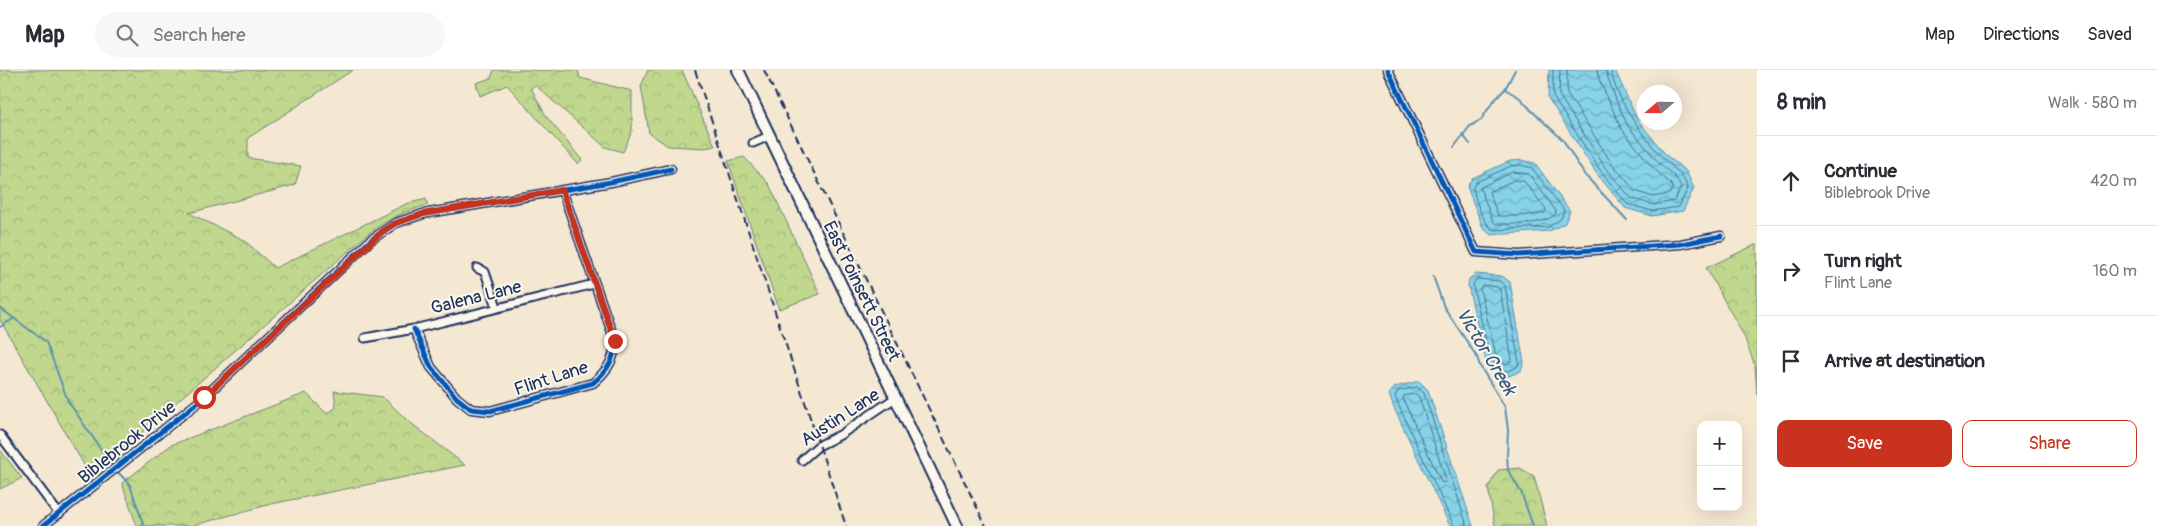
<!DOCTYPE html>
<html lang="en">
<head>
<meta charset="utf-8">
<style>
  body { margin:0; font-family:Pangolin,sans-serif; background:#f7f7f7; color:#2b2b33 }
  .controls { position:absolute; right:15px; bottom:15px; display:grid; overflow:hidden; border-radius:10px; box-shadow:0 5px 20px #0002 }
  .controls button { width:45px; height:45px; display:grid; place-items:center; padding:0; border:0; border-bottom:1px solid #e1e1e2; background:#fff; color:#2b2b33; font:25px sans-serif }
  .compass { position:absolute; left:1637px; top:15px; width:45px; height:45px; border-radius:50%; background:#fff; box-shadow:0 5px 20px #0002; rotate:250deg }
  .stop { position:absolute; width:15px; height:15px; margin:-11px; border:4px solid #c8321e; border-radius:50%; background:#fff }
  .stop.end { background:#c8321e; border-color:#fff; box-shadow:0 1px 5px #0008 }
  .list { margin:0; padding:0; list-style:none }
  h2 { display:flex; justify-content:space-between; align-items:center; height:65px; margin:0; padding:0 20px; font-size:21px }
  h2 small { font-size:16px; font-weight:400; color:#7c7c81 }
  .list li { display:grid; grid-template-columns:32px 1fr auto; gap:15px; align-items:center; box-sizing:border-box; height:90px; padding:0 20px; border-top:1px solid #e1e1e2 }
  .list b { display:block; font-size:19px; white-space:nowrap }
  .list p { margin:0; font-size:16px; white-space:nowrap; color:#7c7c81 }
  .list em { font-size:16px; font-style:normal; color:#7c7c81 }
  .actions { display:flex; gap:10px; padding:15px 20px }
  .actions a { flex:1; padding:11px 0; border:1px solid #c8321e; border-radius:10px; text-align:center; font-size:18px; color:#c8321e }
  .actions .main { background:#c8321e; color:#fff }
  .icon { flex:none; width:28px; height:28px; fill:none; stroke:currentColor; stroke-width:2; stroke-linecap:round; stroke-linejoin:round }
  .map { position:relative; flex:none; width:1757px; height:456px; overflow:hidden }
  header { display:flex; align-items:center; gap:30px; box-sizing:border-box; height:70px; padding:0 25px; background:#fff; border-bottom:1px solid #e1e1e2 }
  header strong { font-size:24px }
  nav { display:flex; gap:28px; margin-inline-start:auto; font-size:18px }
  .search { width:350px; height:45px; background:#f7f7f7; display:flex; align-items:center; gap:12px; box-sizing:border-box; padding:0 18px; border-radius:28px; color:#7c7c81; font-size:19px }
  main { display:flex }
  aside { flex:1; background:#fff }
  .map>svg:first-child { display:block }
</style>
</head>
<body>
<header>
<strong>Map</strong>
<div class="search"><svg class="icon" aria-label="search" viewBox="0 0 24 24"><circle cx="10" cy="10" r="6"/><path d="M15 15l6 6"/></svg>Search here</div>
<nav><a>Map</a><a>Directions</a><a>Saved</a></nav>
</header>
<main>
<div class="map">
<svg width="1757" height="456" viewBox="0 0 1757 456">
  <defs>
    <pattern id="forest-crowns" width="20" height="18" patternUnits="userSpaceOnUse" patternTransform="scale(1.25)"><rect width="20" height="18" fill="#c0d78d"/><path d="M2 6a3 3 0 1 1 6 0M12 15a3 3 0 1 1 6 0" fill="none" stroke="#a4b97c"/></pattern>
    <pattern id="water-waves" width="16" height="10" patternUnits="userSpaceOnUse" patternTransform="scale(1.25)"><rect width="16" height="10" fill="#86d2e6"/><path d="M0 5q4-4 8 0t8 0" fill="none" stroke="#6dabbe"/></pattern>
  </defs>
  <rect width="100%" height="100%" fill="#f5e8d3"/>
  <filter id="ink" filterUnits="userSpaceOnUse"><feTurbulence type="fractalNoise" baseFrequency=".02" numOctaves="2"/><feDisplacementMap in="SourceGraphic" scale="10" xChannelSelector="R" yChannelSelector="G"/><feConvolveMatrix kernelMatrix="1 2 1 2 8 2 1 2 1" color-interpolation-filters="sRGB"/></filter>
  <g filter="url(#ink)">
    <path fill="url(#forest-crowns)" stroke="#6e8376" d="M0,0H353L248,68V88L301,96L295,115L189,143L244,170L275,198L406,134L426,129L428,135C405,141 388,149 369,163L91,407L0,250Z
      M494,0H578L580,8L632,21V61L623,82L605,77L535,15L531,18L546,46L582,90L578,94L507,15L480,26L476,13L491,8Z
      M648,0H682L715,76L705,78L668,76L649,63L641,16Z
      M744,87L769,114L820,224L779,239L728,91Z
      M1757,174V324L1755,296L1744,266L1706,198Z
      M334,321L383,327L407,350L465,395L271,434L191,456H137L122,413L171,375L306,323L326,343L336,338Z
      M0,380L22,408L0,419Z
      M1520,398L1534,406L1547,456H1495L1488,418L1498,400Z"/>
    <path fill="url(#water-waves)" stroke="#5b91b0" d="M1549,0H1615L1637,49L1667,86L1686,101L1694,118L1683,141L1652,146L1625,138L1596,103L1548,28Z
      M1521,90L1535,93L1570,141L1565,153L1550,161L1491,165L1483,158L1467,117L1472,108L1510,91Z
      M1476,204L1502,206L1510,212L1524,293L1521,301L1509,306H1497L1486,291L1468,216L1469,209Z
      M1419,311L1428,320L1473,456H1450L1393,336L1389,324L1395,317Z"/>
    <g fill="none" stroke-linecap="round" stroke-linejoin="round">
      <path stroke="#467094" stroke-width="1" d="M1553,0V27L1600,100L1627,134L1652,141L1679,137L1688,118C1682,103 1675,100 1664,89C1645,70 1614,27 1611,0
        M1560,0L1559,25L1605,97L1631,128L1653,135L1674,131L1681,118L1676,108L1659,93L1628,56L1618,35L1605,0
        M1567,0V23L1611,92L1635,121L1653,127L1669,124L1673,118L1670,113L1653,98L1621,58L1599,9L1597,0
        M1521,95L1532,98L1564,140L1561,149L1548,157L1493,160C1482,151 1475,130 1473,117L1476,112L1511,96Z
        M1513,102L1529,104L1556,141L1555,145C1539,156 1515,154 1496,154L1493,151L1480,118Z
        M1515,110L1524,111L1546,139L1545,143L1520,146H1498L1489,122Z
        M1478,209L1500,211L1505,216L1519,292L1517,297L1508,301L1500,300L1490,288L1473,216L1474,212Z
        M1483,215L1497,217L1500,219L1512,290L1507,294H1503L1496,285L1480,219Z
        M1416,324L1419,327L1446,410L1444,413L1441,412L1403,329L1404,326Z
        M1454,456L1398,334L1395,326L1398,321L1417,317L1424,323L1467,456"/>
      <path stroke="#5b91b0" stroke-width="2" d="M1505,19L1520,28L1532,41L1563,70L1584,104L1627,150
        M1462,64L1470,74
        M1454,77L1470,56L1481,50L1492,33L1505,19L1515,0
        M1433,206L1444,237L1477,287L1480,296L1505,337L1508,360L1507,386L1508,400L1521,422L1533,456
        M0,238L46,272L68,331L113,397
        M0,257L13,249
        M116,400L130,415L144,456"/>
      <defs>
        <path id="street" d="M1388,0L1476,182L1519,185L1681,174L1721,166
          M753,73L769,66
          M477,198L485,202L497,237
          M414,259L431,297L457,328L471,339L490,341L593,313C607,301 615,290 615,271L562,120
          M365,268L414,259L594,214
          M0,365L59,444
          M802,390L818,376L840,365L895,328
          M43,456L201,330L372,169L396,153L423,144L611,112L671,99"/>
        <path id="secondary" d="M738,0L957,456"/>
      </defs>
      <use href="#street" stroke="#1b2f5e" stroke-width="11"/>
      <use href="#secondary" stroke="#1b2f5e" stroke-width="14"/>
      <use href="#street" stroke="#fbf7ec" stroke-width="7"/>
      <use href="#secondary" stroke="#fbf7ec" stroke-width="10"/>
      <path stroke="#1b2f5e" stroke-width="2" stroke-dasharray="8 4" stroke-linecap="butt" d="M695,0L846,456
        M764,0L986,456"/>
      <defs>
        <path id="cycleway" d="M1388,0L1476,182L1519,185L1681,174L1721,166
          M414,259L431,297L457,328L471,339L490,341L593,313C607,301 615,290 615,271L562,120
          M43,456L201,330L372,169L396,153L423,144L611,112L671,99"/>
      </defs>
      <use href="#cycleway" stroke="#fbf7ec" stroke-width="8"/>
      <use href="#cycleway" stroke="#0057b8" stroke-width="5"/>
    </g>
  </g>
  <g fill="none" stroke-linecap="round" stroke-linejoin="round" filter="url(#ink)">
    <path stroke="#c8321e" stroke-width="6" d="M204,327L384,160L396,153L423,144L562,120L615,271"/>
  </g>
  <g text-anchor="middle" stroke-width="4" stroke-linejoin="round" paint-order="stroke">
    <g font-size="18" fill="#1b2f5e" stroke="#fbf7ec">
      <text transform="translate(862 221) rotate(64)" y="6">East Poinsett Street</text>
      <text transform="translate(476 227) rotate(-14)" y="6">Galena Lane</text>
      <text transform="translate(551 308) rotate(-18)" y="6">Flint Lane</text>
      <text transform="translate(840 347) rotate(-33)" y="6">Austin Lane</text>
      <text transform="translate(127 372) rotate(-39)" y="6">Biblebrook Drive</text>
    </g>
    <g font-size="19" font-style="italic" fill="#365880" stroke="#fbf7ec">
      <text transform="translate(1487 281) rotate(59)" y="7">Victor Creek</text>
    </g>
  </g>
</svg>
<div class="controls">
<button>+</button>
<button>−</button>
</div>
<svg class="compass" viewBox="-18 -18 36 36"><path d="M0-13l5 13h-10z" fill="#e53935"/><path d="M0 13l5-13h-10z" fill="#7c7c81"/></svg>
<div class="stop" style="left:204px;top:327px"></div>
<div class="stop end" style="left:615px;top:271px"></div>
</div>
<aside>
<h2>8 min<small>Walk · 580 m</small></h2>
<ul class="list">
<li><svg class="icon" aria-label="ahead" viewBox="0 0 24 24"><path d="M12 20V5M6 11l6-6 6 6"/></svg><div><b>Continue</b><p>Biblebrook Drive</p></div><em>420 m</em></li>
<li><svg class="icon" aria-label="right" viewBox="0 0 24 24"><path d="M7 20v-9h11M14 6l5 5-5 5"/></svg><div><b>Turn right</b><p>Flint Lane</p></div><em>160 m</em></li>
<li><svg class="icon" aria-label="arrive" viewBox="0 0 24 24"><path d="M6 21V4h12l-3 4 3 4H6"/></svg><div><b>Arrive at destination</b></div></li>
</ul>
<div class="actions"><a class="main">Save</a><a>Share</a></div>
</aside>
</main>
</body>
</html>
